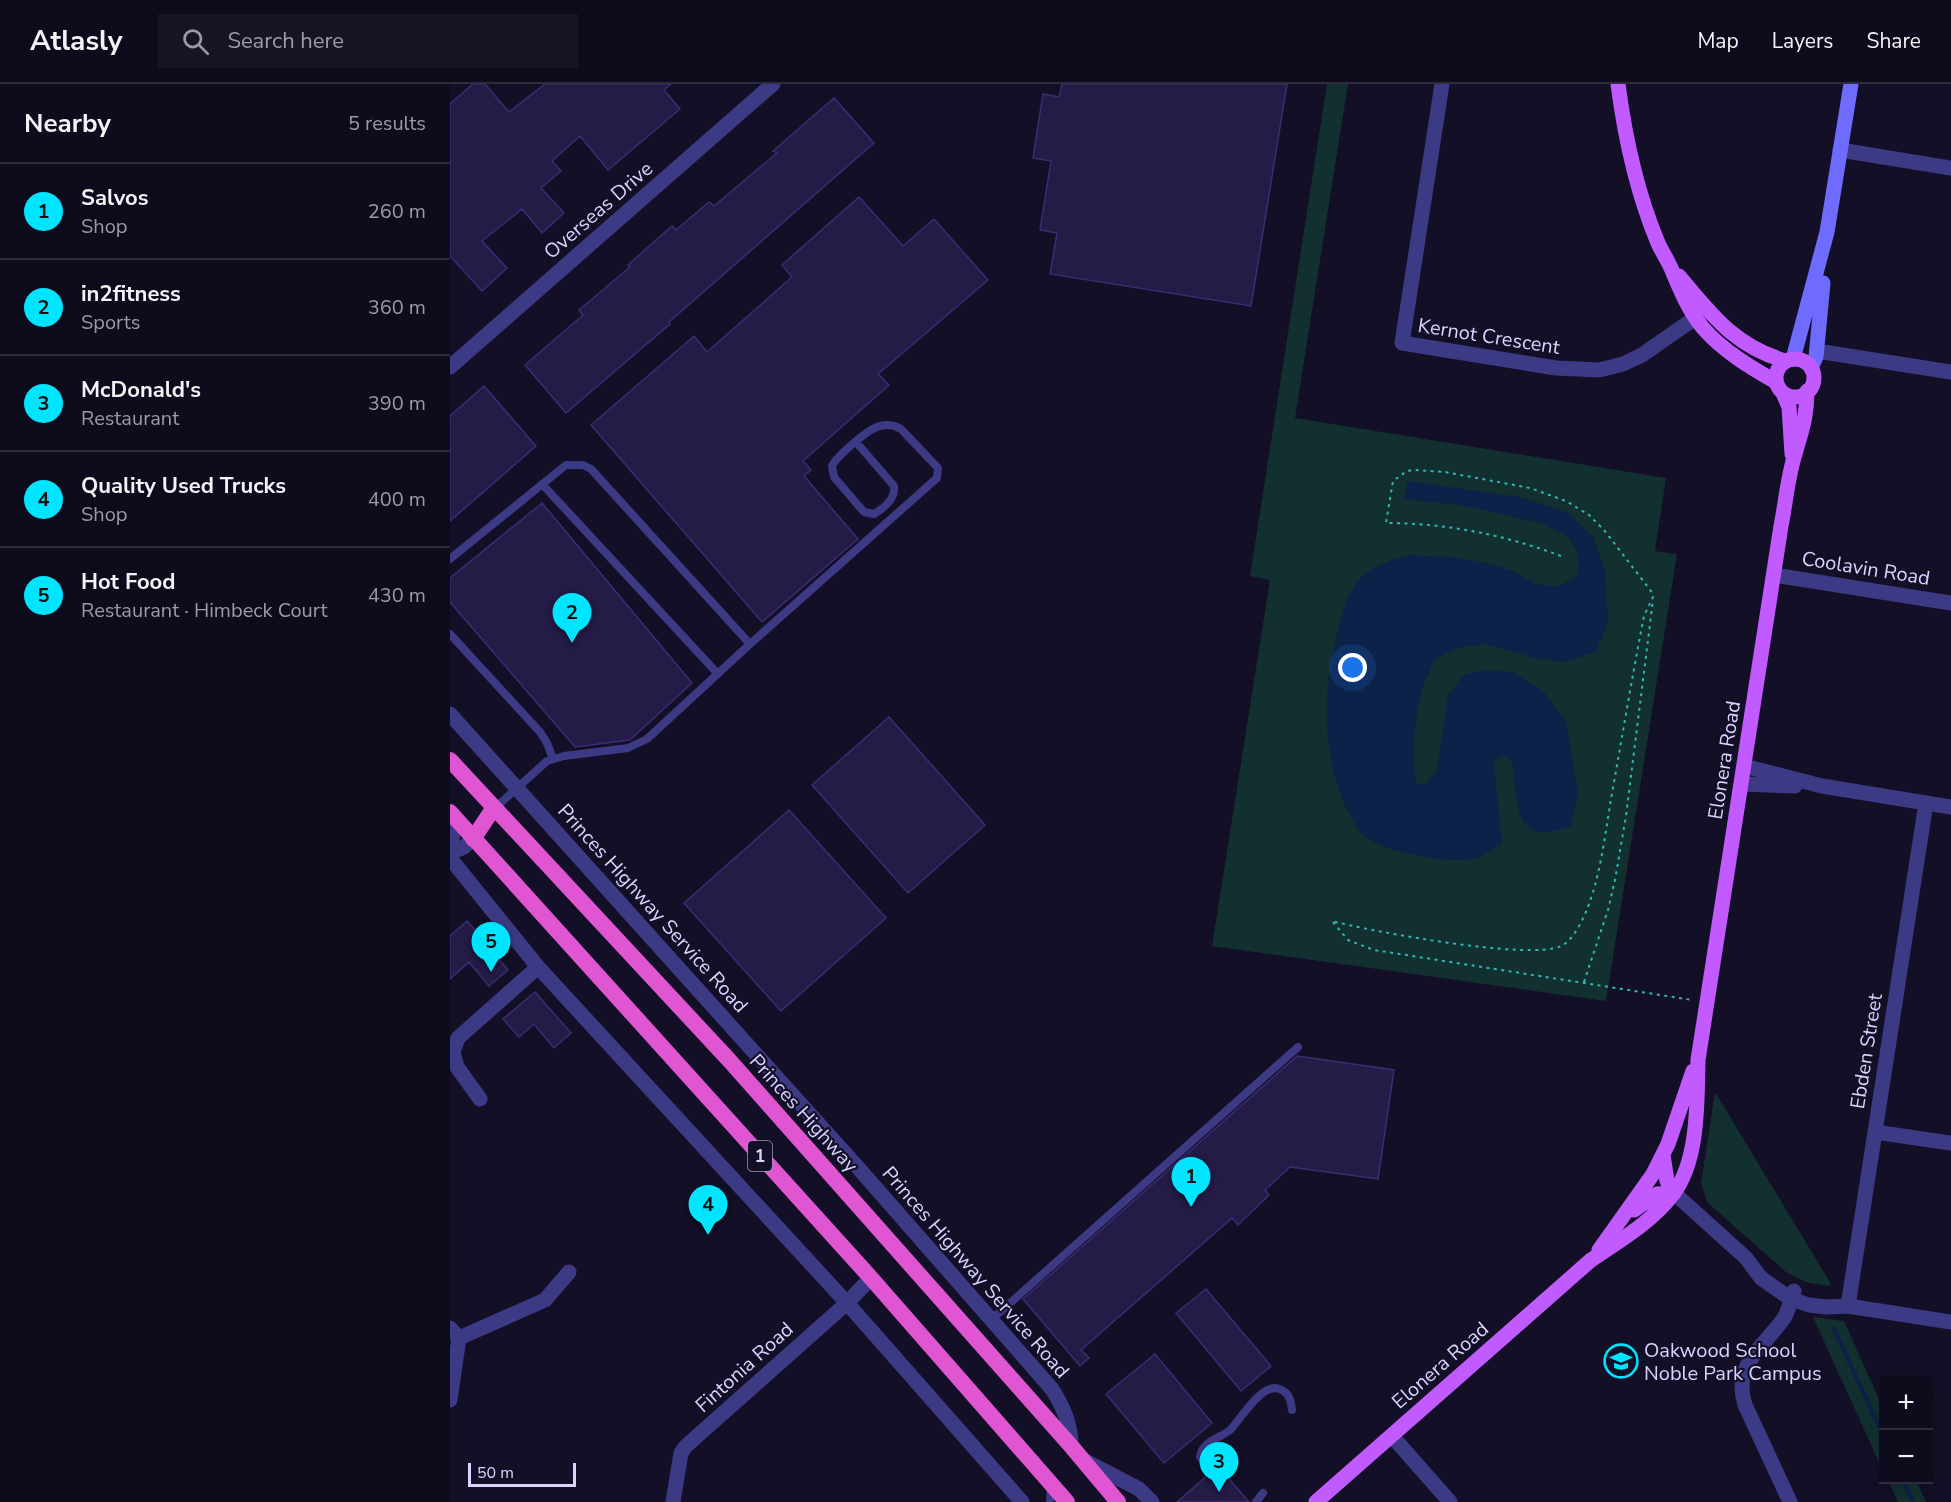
<!DOCTYPE html>
<html lang="en">
<head>
<meta charset="utf-8">
<style>
  body { margin:0; font-family:"Nunito Sans",sans-serif; background:#171425; color:#f1f3f6 }
  .controls { position:absolute; right:18px; bottom:18px; display:grid; overflow:hidden; border-radius:0px; box-shadow:0 6px 24px #0002 }
  .controls button { width:54px; height:54px; display:grid; place-items:center; padding:0; border:0; border-bottom:2px solid #2e2b3b; background:#0e0b1c; color:#f1f3f6; font:30px sans-serif }
  .scale { position:absolute; left:18px; bottom:15px; width:108px; box-sizing:border-box; padding-left:6px; border:3px solid #d9d4ff; border-top:0; font-size:16px; line-height:21px; white-space:nowrap; color:#d9d4ff; -webkit-text-stroke:4px #130f26; paint-order:stroke }
  .you { position:absolute; left:903px; top:584px; width:21px; height:21px; margin:-15px; border:4px solid #fff; border-radius:50%; background:#1a73e8; box-shadow:0 0 0 9px #1a73e833 }
  .badge { display:grid; place-items:center; width:39px; height:39px; border-radius:50%; background:#00e5ff; color:#111; font-size:20px; font-weight:700 }
  .pin { position:absolute; translate:-50% -50px; filter:drop-shadow(0 2px 3px #0008) }
  .pin::after { content:''; position:absolute; top:32px; width:21px; height:18px; background:inherit; clip-path:polygon(0 0,100% 0,50% 100%) }
  .list { margin:0; padding:0; list-style:none }
  h2 { display:flex; justify-content:space-between; align-items:center; height:78px; margin:0; padding:0 24px; font-size:26px }
  h2 small { font-size:20px; font-weight:400; color:#9b9ba3 }
  .list li { display:grid; grid-template-columns:39px 1fr auto; gap:18px; align-items:center; box-sizing:border-box; height:96px; padding:0 24px; border-top:2px solid #2e2b3b }
  .list b { display:block; font-size:22px; white-space:nowrap }
  .list p { margin:0; font-size:20px; white-space:nowrap; color:#9b9ba3 }
  .list em { font-size:20px; font-style:normal; color:#9b9ba3 }
  .icon { flex:none; width:33px; height:33px; fill:none; stroke:currentColor; stroke-width:2; stroke-linecap:round; stroke-linejoin:round }
  .map { position:relative; flex:none; width:1501px; height:1418px; overflow:hidden }
  header { display:flex; align-items:center; gap:36px; box-sizing:border-box; height:84px; padding:0 30px; background:#0e0b1c; border-bottom:2px solid #2e2b3b }
  header strong { font-size:28px }
  nav { display:flex; gap:33px; margin-inline-start:auto; font-size:21px }
  .search { width:420px; height:54px; background:#171425; display:flex; align-items:center; gap:15px; box-sizing:border-box; padding:0 21px; border-radius:0px; color:#9b9ba3; font-size:22px }
  main { display:flex }
  aside { flex:1; background:#0e0b1c }
  .map>svg:first-child { display:block }
</style>
</head>
<body>
<header>
<strong>Atlasly</strong>
<div class="search"><svg class="icon" aria-label="search" viewBox="0 0 24 24"><circle cx="10" cy="10" r="6"/><path d="M15 15l6 6"/></svg>Search here</div>
<nav><a>Map</a><a>Layers</a><a>Share</a></nav>
</header>
<main>
<aside>
<h2>Nearby<small>5 results</small></h2>
<ul class="list">
<li><span class="badge">1</span><div><b>Salvos</b><p>Shop</p></div><em>260 m</em></li>
<li><span class="badge">2</span><div><b>in2fitness</b><p>Sports</p></div><em>360 m</em></li>
<li><span class="badge">3</span><div><b>McDonald's</b><p>Restaurant</p></div><em>390 m</em></li>
<li><span class="badge">4</span><div><b>Quality Used Trucks</b><p>Shop</p></div><em>400 m</em></li>
<li><span class="badge">5</span><div><b>Hot Food</b><p>Restaurant · Himbeck Court</p></div><em>430 m</em></li>
</ul>
</aside>
<div class="map">
<svg width="1501" height="1418" viewBox="0 0 1501 1418">
  <rect width="100%" height="100%" fill="#130f26"/>
  <path fill="#12302f" d="M877,0H898L845,334L1216,394L1205,467L1227,470L1156,917L762,862L820,496L800,492Z
    M1265,1008L1381,1200L1378,1202L1356,1198L1336,1188L1258,1119L1251,1100Z
    M1363,1233L1394,1237L1433,1324V1387Z
    M1438,1396H1466L1476,1418H1448Z"/>
  <path fill="#0c2248" d="M958,397L1070,413L1116,428L1143,452L1155,488L1158,538L1146,568L1116,578L1088,575L1035,560L1005,565L985,575C980,587 974,598 971,610C964,635 962,675 966,700H976L987,686L998,612L1013,591L1033,586L1062,588L1093,607L1116,637L1128,710L1121,742C1060,766 1069,716 1061,676L1054,672L1048,673L1044,681L1052,760C1045,764 1036,771 1028,774C1003,781 923,769 908,745C869,685 871,605 890,539C894,525 898,508 908,497C918,485 940,475 956,472C962,470 971,472 978,472C1007,473 1036,477 1063,487C1072,490 1081,500 1091,501C1107,503 1117,500 1128,491V470L1118,452L1091,439L1015,422L954,415Z"/>
  <g fill="none" stroke-linecap="round" stroke-linejoin="round">
    <path stroke="#0c2248" stroke-width="4.5" d="M1384,1245L1434,1353
      M1453,1396L1463,1418"/>
  </g>
  <path fill="#241b47" stroke="#3b2d73" stroke-width="1.5" d="M23,0H35L59,28L95,0H221L214,6L230,25L158,86L130,52L102,77L111,87L91,104L114,129L92,149L72,125L32,157L57,184L32,207L0,172V20Z
    M612,0H837L801,222L600,190L607,149L590,146L601,77L583,74L593,10L609,13Z
    M384,14L424,59L219,238L220,240L116,329L75,281L133,231L129,226L180,183L178,181L222,142L226,146L259,118L264,122L327,69L323,67Z
    M409,113L453,162L484,135L538,196L428,290L439,301L353,377L361,386L354,392L408,455L312,538L141,341L244,252L257,268L342,193L332,181Z
    M34,302L86,362L0,437V332Z
    M92,419L242,599L180,656L125,663L0,518V494Z
    M439,633L535,741L458,809L362,701Z
    M339,726L436,834L331,927L234,819Z
    M17,837L26,847L22,851L40,872L44,869L58,886L39,902L19,878L0,895V852Z
    M85,908L121,949L104,964L84,940L69,953L53,935Z
    M847,972L944,986L928,1095L840,1083L815,1106L819,1111L788,1141L782,1134L631,1266L639,1274L630,1282L573,1215Z
    M756,1205L821,1282L791,1307L726,1229Z
    M705,1270L762,1339L714,1379L656,1310Z
    M768,1382L799,1418H727L757,1392L761,1394L765,1392L767,1388L766,1384Z"/>
  <g fill="none" stroke-linecap="round" stroke-linejoin="round">
    <path stroke="#2fb8b0" stroke-width="2" stroke-dasharray="3 4.5" stroke-linecap="butt" d="M1111,472C1055,451 996,439 936,439L943,397L957,387L965,386L995,388L1080,404L1116,417L1139,431L1154,446L1201,507L1203,513L1194,532C1182,593 1172,654 1161,715C1155,751 1150,796 1135,830C1130,841 1122,857 1111,862C1080,877 919,847 882,837L898,856L924,866L1242,916
      M1134,898L1158,826L1165,796L1176,732L1203,516"/>
    <path stroke="#3d3a85" stroke-width="8" d="M92,400L268,590
      M0,475L116,381H133L141,385L300,560L197,655L178,664L114,672L97,677L45,724
      M0,550L90,648L97,659L103,675
      M300,560L487,394L488,384L451,345C444,341 435,340 427,343C416,347 387,372 382,382L384,393L414,428L424,430C434,424 446,415 444,402L406,358
      M541,1236L848,963
      M761,1388L750,1373C752,1357 769,1355 780,1346C792,1334 813,1295 832,1306C840,1310 841,1318 842,1326
      M600,1418L601,1402
      M806,1418L813,1409"/>
    <path stroke="#3d3a85" stroke-width="15" d="M992,0L952,259L1106,284L1149,286L1173,280L1192,271L1255,227
      M1390,66L1501,84
      M1367,267L1501,288
      M0,283L323,0
      M1324,491L1501,519
      M0,630L411,1087L602,1305C613,1323 621,1339 621,1362
      M1294,682L1372,702L1501,723
      M1291,700L1345,702
      M0,762L3,750L2,731
      M0,769L14,763L23,755
      M0,774L88,883L397,1219L572,1418
      M30,1015L7,983L3,968L8,954L88,883
      M1425,1048L1501,1059
      M1398,1222L1476,719
      M0,1244L9,1254L0,1316
      M9,1254L95,1216L119,1188
      M942,1352L1000,1418
      M635,1377L689,1405L702,1418
      M223,1418L231,1369L236,1362L397,1219L421,1194
      M1340,1418L1295,1321C1282,1280 1314,1263 1334,1234C1339,1226 1340,1216 1344,1207"/>
    <path stroke="#3d3a85" stroke-width="15" d="M1224,1109L1296,1174L1311,1194L1341,1215L1359,1221L1377,1223L1398,1222L1501,1238"/>
    <path stroke="#6f6bff" stroke-width="15" d="M1343,275L1377,148L1401,0
      M1361,284L1366,273L1373,199"/>
    <path stroke="#c25bff" stroke-width="15" d="M1168,0C1175,54 1187,109 1208,159C1212,168 1217,175 1221,184C1230,205 1238,226 1253,244C1273,267 1300,283 1326,298
      M1229,192C1261,230 1285,263 1336,277
      M1326 294a19 19 0 1 1 38 0a19 19 0 1 1-38 0Z
      M1333,309L1339,323L1342,370
      M1213,1071L1217,1097L1224,1109
      M1184,1126L1207,1110L1224,1109
      M1149,1166L1203,1090L1218,1060L1243,987
      M866,1418L1141,1176C1169,1157 1202,1138 1223,1110C1249,1077 1247,1016 1248,976L1331,442C1335,422 1337,401 1342,381C1349,353 1357,338 1357,307"/>
    <path stroke="#e055d1" stroke-width="16" d="M0,676L279,976L621,1362L668,1418
      M0,728L421,1194L617,1418
      M23,755L43,725"/>
  </g>
  <defs>
    <symbol id="school-ring" viewBox="-11 -11 22 22"><circle r="9.5" fill="#130f26" stroke="#00e5ff" stroke-width="1.5"/><path d="M0-5L7-2L0 1L-7-2ZM-4 1L0 2.5L4 1V4Q0 6-4 4Z" fill="#00e5ff"/></symbol>
  </defs>
  <g fill-rule="evenodd">
    <use href="#school-ring" x="1152" y="1258" width="38" height="38"/>
  </g>
  <g text-anchor="middle" stroke-width="4.5" stroke-linejoin="round" paint-order="stroke">
    <rect fill="#130f26" stroke="#9e99be" stroke-width="1.5" x="298" y="1057" width="24" height="30" rx="4.5"/>
    <g font-size="18" font-weight="bold" fill="#d9d4ff">
      <text x="310" y="1078">1</text>
    </g>
    <g font-size="20" fill="#d9d4ff" stroke="#130f26">
      <text transform="translate(148 126) rotate(-41)" y="7">Overseas Drive</text>
      <text transform="translate(1039 252) rotate(9)" y="7">Kernot Crescent</text>
      <text transform="translate(1416 484) rotate(9)" y="7">Coolavin Road</text>
      <text transform="translate(1274 676) rotate(-81)" y="7">Elonera Road</text>
      <text transform="translate(203 824) rotate(48)" y="7">Princes Highway Service Road</text>
      <text transform="translate(1416 967) rotate(-81)" y="7">Ebden Street</text>
      <text transform="translate(354 1029) rotate(48)" y="7">Princes Highway</text>
      <text transform="translate(526 1188) rotate(49)" y="7">Princes Highway Service Road</text>
      <text transform="translate(990 1281) rotate(-41)" y="7">Elonera Road</text>
      <text transform="translate(294 1283) rotate(-42)" y="7">Fintonia Road</text>
    </g>
    <g font-size="20" fill="#d9d4ff" stroke="#130f26" text-anchor="start">
      <text x="1194" y="1273">Oakwood School<tspan x="1194" dy="23">Noble Park Campus</tspan></text>
    </g>
  </g>
</svg>
<div class="controls">
<button>+</button>
<button>−</button>
</div>
<div class="scale">50 m</div>
<div class="you"></div>
<div class="pin badge" style="left:741px;top:1123px">1</div>
<div class="pin badge" style="left:122px;top:559px">2</div>
<div class="pin badge" style="left:769px;top:1408px">3</div>
<div class="pin badge" style="left:258px;top:1151px">4</div>
<div class="pin badge" style="left:41px;top:888px">5</div>
</div>
</main>
</body>
</html>
